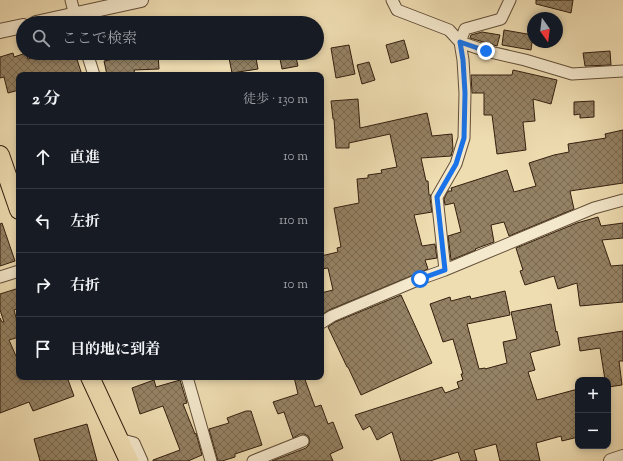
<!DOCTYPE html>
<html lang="ja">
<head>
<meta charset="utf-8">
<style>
  body { margin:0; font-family:"Sorts Mill Goudy","Noto Serif JP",serif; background:#242831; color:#f1f3f6 }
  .controls { position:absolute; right:12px; bottom:12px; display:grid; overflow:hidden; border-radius:8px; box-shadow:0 2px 6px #0003 }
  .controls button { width:36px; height:36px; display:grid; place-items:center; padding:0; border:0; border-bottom:1px solid #363941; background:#171b24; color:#f1f3f6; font:20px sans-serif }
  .compass { position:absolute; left:527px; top:12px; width:36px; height:36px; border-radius:50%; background:#171b24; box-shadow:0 2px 6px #0003; rotate:166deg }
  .stop { position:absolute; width:12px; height:12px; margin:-9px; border:3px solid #1a73e8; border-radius:50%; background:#fff }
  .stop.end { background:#1a73e8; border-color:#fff; box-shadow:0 1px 4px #0008 }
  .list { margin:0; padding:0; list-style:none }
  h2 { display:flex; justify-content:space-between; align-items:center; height:52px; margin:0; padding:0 16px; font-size:17px }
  h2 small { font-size:13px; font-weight:400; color:#9ea1a6 }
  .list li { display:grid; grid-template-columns:26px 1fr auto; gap:12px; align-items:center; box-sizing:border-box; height:64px; padding:0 16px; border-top:1px solid #363941 }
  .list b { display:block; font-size:15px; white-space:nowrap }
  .list em { font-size:13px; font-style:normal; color:#9ea1a6 }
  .icon { flex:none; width:22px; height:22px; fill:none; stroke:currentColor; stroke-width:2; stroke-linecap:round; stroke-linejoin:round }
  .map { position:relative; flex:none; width:623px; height:461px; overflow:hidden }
  .search { position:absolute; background:#171b24; box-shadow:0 2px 6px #0003; left:16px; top:16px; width:308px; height:44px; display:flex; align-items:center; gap:10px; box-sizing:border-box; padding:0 14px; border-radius:22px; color:#9ea1a6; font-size:15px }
  .panel { position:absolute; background:#171b24; box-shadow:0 2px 6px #0003; left:16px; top:72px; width:308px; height:308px; border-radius:8px }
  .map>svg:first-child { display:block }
</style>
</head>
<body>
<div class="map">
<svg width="623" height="461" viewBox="0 0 623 461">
  <defs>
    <pattern id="building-cross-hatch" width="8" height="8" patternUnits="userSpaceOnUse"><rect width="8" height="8" fill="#958264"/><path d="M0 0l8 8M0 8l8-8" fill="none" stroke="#7a6a51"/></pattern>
  </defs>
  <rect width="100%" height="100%" fill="#efddb2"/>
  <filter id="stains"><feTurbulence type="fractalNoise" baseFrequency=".005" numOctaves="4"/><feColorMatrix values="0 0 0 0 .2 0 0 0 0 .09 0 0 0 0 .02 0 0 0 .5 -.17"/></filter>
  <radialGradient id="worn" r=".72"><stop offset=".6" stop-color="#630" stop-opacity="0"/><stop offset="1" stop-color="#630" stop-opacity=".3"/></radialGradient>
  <path fill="url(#building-cross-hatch)" stroke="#331f0f" d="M536,0H573L571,13L536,4Z
    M504,30L533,35L531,50L502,45Z
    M482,32L500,35L497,46L470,38L471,35Z
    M404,40L409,58L391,63L386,45Z
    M349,45L355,74L336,78L331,48Z
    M610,51L611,65L585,66L583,53Z
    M13,53L14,57L26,53L28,59L50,53H75L82,75H19V90L8,93L4,77L0,78V57Z
    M143,53H158L159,69L134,70L135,75H107L104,61Z
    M228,53H255L258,69L232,73Z
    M287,53H295L298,66L282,69L279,54Z
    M369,62L375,80L362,84L357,65Z
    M513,70L557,80L551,104L533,99L535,121L523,122L526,150L497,154L492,115H484V93H472L471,75H512Z
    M358,99L360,128L427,113L432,136L452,134L453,149L451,156L421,158L426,181H428L429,195H431L430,198L432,212L414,215L422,246L435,244L437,258L425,260L428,269L329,310L323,314L321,310V293L333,290L328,268L321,269V256L338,252L337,248L341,247L334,208L359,203L357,179L368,178V175L382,173L381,170L397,167L390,134L349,143V148H336L334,119H333L331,101Z
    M594,101V117L580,118V114L574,115V102Z
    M623,130V183L570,191L574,209L509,236L504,222L491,225L494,242L475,249L476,250L451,260L448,236L461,232L454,203L445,205L444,199L448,191H452L451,188L507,170L514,192L536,186L529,163L554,155L569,152L568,144L606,138L605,134Z
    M598,217L601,226L623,223V238L602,240L611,266L623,265V302L580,306L577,283L558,289L554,276L525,285L520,271L523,270L516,248L577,223Z
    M2,223L15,261L0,266V224Z
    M19,288V308L14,310L19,329V337L9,340L19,363V377H67L74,396L33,411L29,402L0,413V318L2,322H4L0,310V294Z
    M505,291L510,315L467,324L479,369L485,368V369L507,363L503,342L517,339L511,312L551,304L556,332L557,331L560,345L532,352L530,353L535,370L528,372L537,400L578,389V437L562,441L561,436L536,443L540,461H500L496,444L474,450L477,461H461L458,452L430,461H401L392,432L377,440L370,426L363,430L355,415L442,387L445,393L459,388L457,382L463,380L461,374H463L453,339L443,342L430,304L450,297L451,301L470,296L471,299Z
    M401,295L432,363L361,395L348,367H347L328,327L335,322Z
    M623,331V361H619L622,385L608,387V380H605L600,348L580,351L578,338Z
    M294,377H304L315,407L321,405L328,424L333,422L343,448L330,454L333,461H272L306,448L308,446L310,442L309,438L308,436L304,434H300L293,438L284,412L278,414L273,402L298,394Z
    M154,380L156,387L180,380L187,403L183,404L195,434L196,433L202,455L188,461H153V460L180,450L163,406L140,414L132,388Z
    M246,411H251L262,445L235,454V457L222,461H218L209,429L229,423L227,418Z
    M87,424L97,461H40L34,439Z"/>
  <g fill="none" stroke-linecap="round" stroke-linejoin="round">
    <defs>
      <path id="minor" d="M71,0L77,23
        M510,0L501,19L465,29L460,42L486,51L525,60L572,74L623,71
        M87,53L94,75
        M445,270L594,208L623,200
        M0,277L19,271
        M321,323L332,316L420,279L445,270L437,197L456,164L464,138L465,93L463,60L460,42L449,30L397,10L392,0
        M187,377L211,461
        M119,439L134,443L142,461
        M253,461L303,441"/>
      <path id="tertiary" d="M36,23L141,0
        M0,31L23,26
        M611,461L623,457"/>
      <path id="primary" d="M0,155L19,210
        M90,377L129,461"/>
    </defs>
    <use href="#minor" stroke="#624e38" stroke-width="13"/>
    <use href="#tertiary" stroke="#624e38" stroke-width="16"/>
    <use href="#primary" stroke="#331f0f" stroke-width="20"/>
    <use href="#minor" stroke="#f5e9cd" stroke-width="11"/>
    <use href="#tertiary" stroke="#f5e9cd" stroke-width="14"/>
    <use href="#primary" stroke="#efddb2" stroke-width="18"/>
  </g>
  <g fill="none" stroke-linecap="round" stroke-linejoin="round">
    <path stroke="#1a73e8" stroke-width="5" d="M420,279L445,270L437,197L456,164L464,138L465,93L463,60L460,42L486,51"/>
  </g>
  <rect width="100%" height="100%" filter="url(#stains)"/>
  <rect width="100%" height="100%" fill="url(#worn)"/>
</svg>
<div class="controls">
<button>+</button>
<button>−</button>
</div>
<svg class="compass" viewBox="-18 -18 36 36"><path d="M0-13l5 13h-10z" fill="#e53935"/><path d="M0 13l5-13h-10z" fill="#9ea1a6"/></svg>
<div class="stop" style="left:420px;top:279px"></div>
<div class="stop end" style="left:486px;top:51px"></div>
<div class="search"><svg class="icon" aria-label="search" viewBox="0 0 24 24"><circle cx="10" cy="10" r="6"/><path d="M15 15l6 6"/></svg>ここで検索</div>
<section class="panel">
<h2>2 分<small>徒歩 · 130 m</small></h2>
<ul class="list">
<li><svg class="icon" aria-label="ahead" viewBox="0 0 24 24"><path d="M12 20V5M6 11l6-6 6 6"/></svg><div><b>直進</b></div><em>10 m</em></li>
<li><svg class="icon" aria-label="left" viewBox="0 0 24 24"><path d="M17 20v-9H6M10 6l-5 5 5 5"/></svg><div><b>左折</b></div><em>110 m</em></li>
<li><svg class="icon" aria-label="right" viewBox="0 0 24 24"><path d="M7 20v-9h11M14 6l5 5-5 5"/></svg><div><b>右折</b></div><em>10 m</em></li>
<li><svg class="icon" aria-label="arrive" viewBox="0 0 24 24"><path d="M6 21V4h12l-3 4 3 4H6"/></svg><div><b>目的地に到着</b></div></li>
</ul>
</section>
</div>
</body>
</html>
